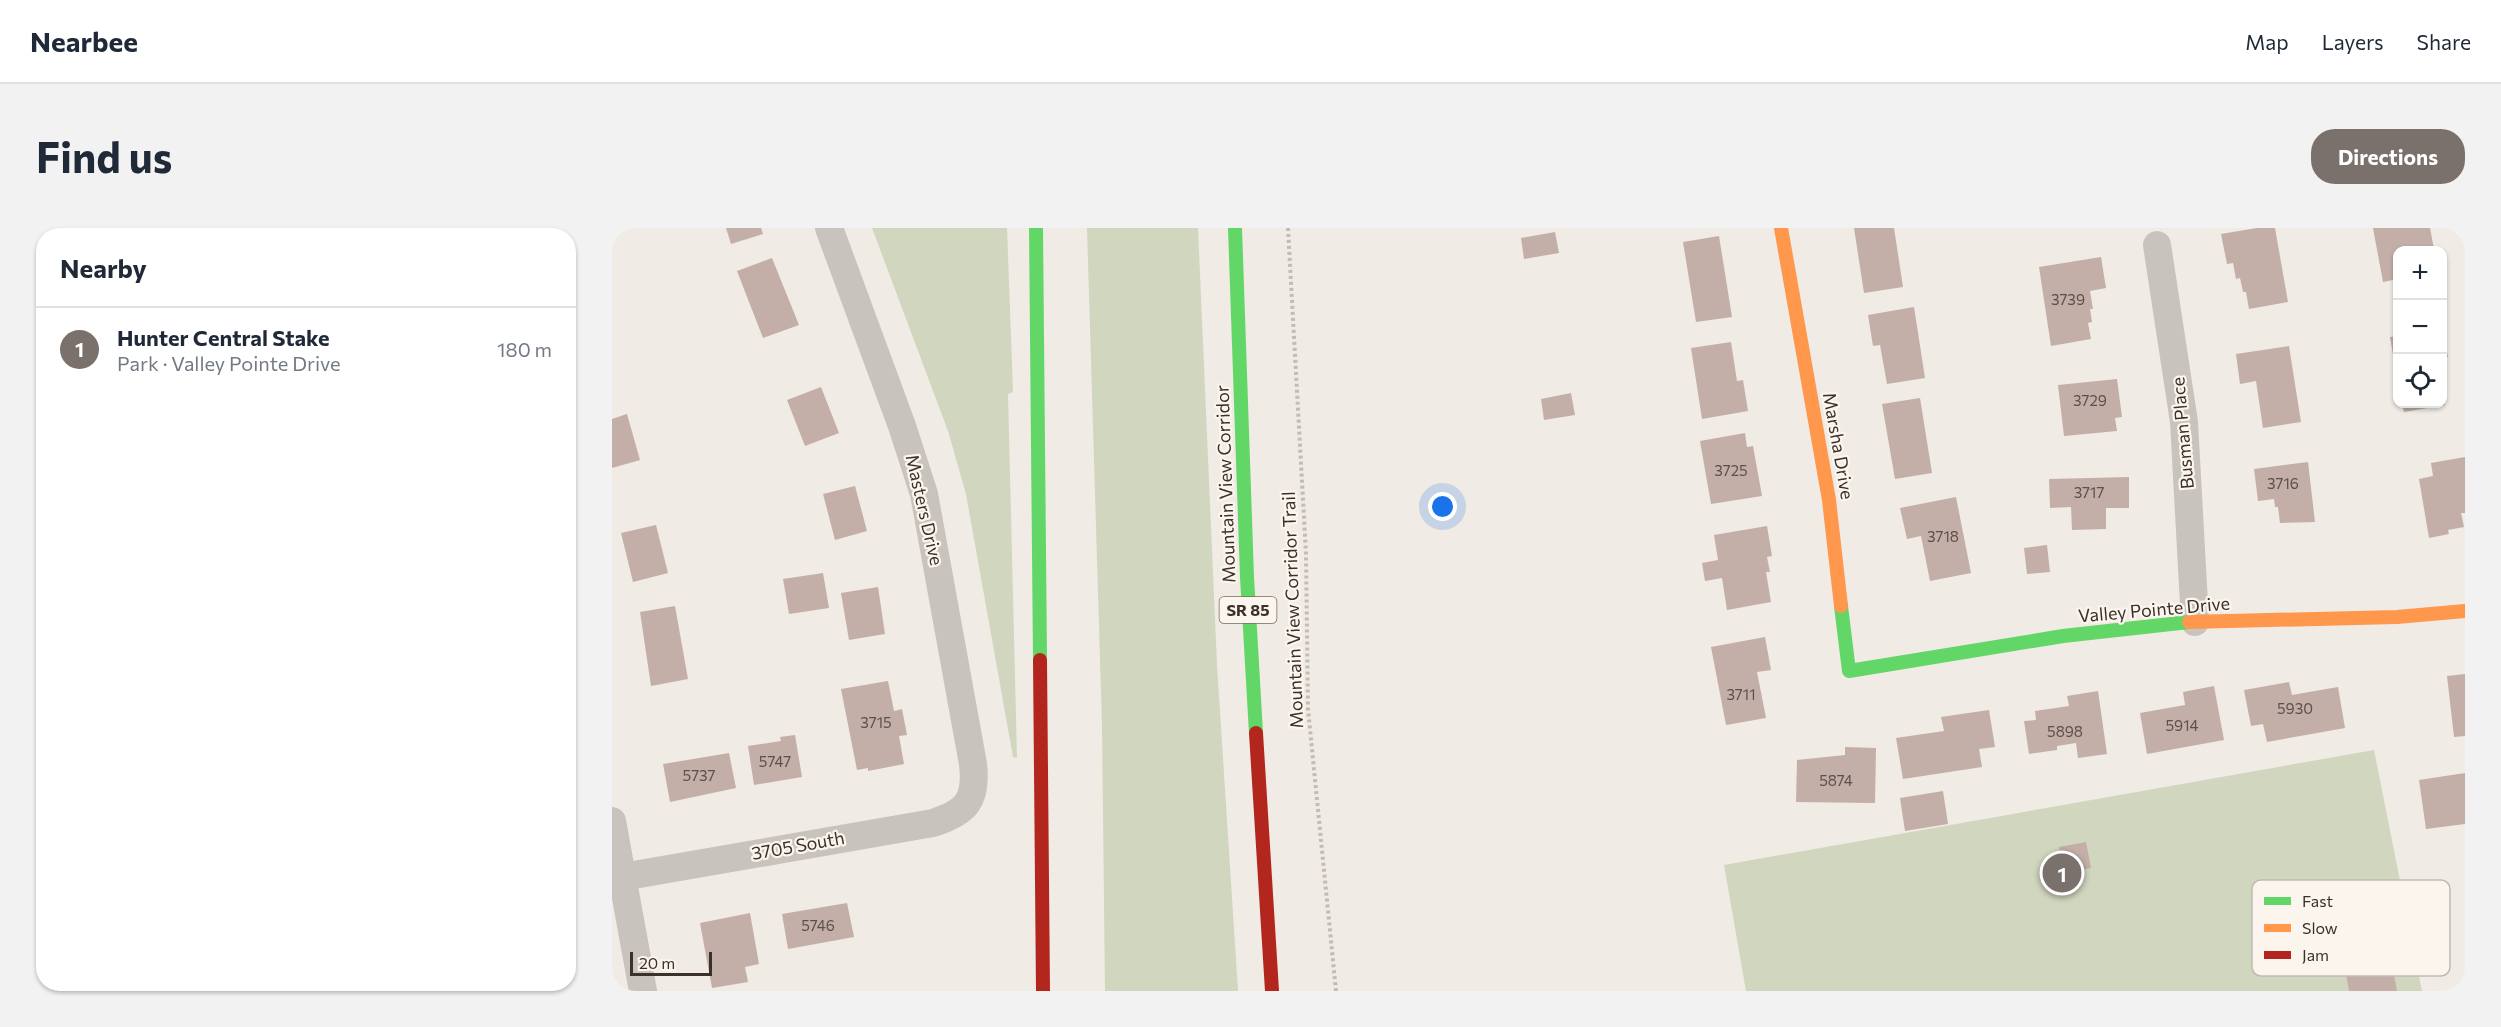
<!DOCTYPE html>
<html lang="en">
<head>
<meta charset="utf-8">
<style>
  body { margin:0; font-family:Commissioner,sans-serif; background:#f2f2f3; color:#1f2937 }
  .controls { position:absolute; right:18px; top:18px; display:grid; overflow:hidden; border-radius:12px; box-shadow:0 2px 4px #0004 }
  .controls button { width:54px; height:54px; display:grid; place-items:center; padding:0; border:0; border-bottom:2px solid #e0e1e3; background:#fff; color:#1f2937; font:30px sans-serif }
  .scale { position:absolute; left:18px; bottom:15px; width:82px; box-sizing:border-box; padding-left:6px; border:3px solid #3b302b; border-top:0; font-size:16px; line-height:21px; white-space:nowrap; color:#3b302b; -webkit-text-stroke:4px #fbf5ee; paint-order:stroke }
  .you { position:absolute; left:831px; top:279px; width:21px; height:21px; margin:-15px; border:4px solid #fff; border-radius:50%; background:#1a73e8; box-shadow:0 0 0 9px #1a73e833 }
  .badge { display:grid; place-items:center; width:39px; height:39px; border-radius:50%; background:#7a716c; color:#fff; font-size:20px; font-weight:700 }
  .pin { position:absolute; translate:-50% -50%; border:3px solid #fff; box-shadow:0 2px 6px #0006 }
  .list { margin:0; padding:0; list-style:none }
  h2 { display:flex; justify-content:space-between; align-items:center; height:78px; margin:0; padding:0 24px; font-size:26px }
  h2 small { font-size:20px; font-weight:400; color:#747a83 }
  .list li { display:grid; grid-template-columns:39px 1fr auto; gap:18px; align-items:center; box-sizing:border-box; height:84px; padding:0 24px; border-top:2px solid #e0e1e3 }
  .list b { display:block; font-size:22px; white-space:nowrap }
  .list p { margin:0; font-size:20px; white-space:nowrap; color:#747a83 }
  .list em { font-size:20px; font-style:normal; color:#747a83 }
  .icon { flex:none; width:33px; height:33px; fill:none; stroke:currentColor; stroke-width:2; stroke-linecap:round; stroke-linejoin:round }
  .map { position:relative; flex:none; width:1853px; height:763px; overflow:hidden; border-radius:24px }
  header { display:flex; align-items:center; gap:36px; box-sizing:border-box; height:84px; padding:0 30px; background:#fff; border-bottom:2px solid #e0e1e3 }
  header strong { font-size:28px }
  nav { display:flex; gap:33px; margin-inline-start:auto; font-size:21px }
  .intro { display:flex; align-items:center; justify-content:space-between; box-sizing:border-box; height:144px; padding:0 36px }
  h1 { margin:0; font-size:42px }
  .button { padding:15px 27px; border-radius:24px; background:#7a716c; color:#fff; font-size:21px; font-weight:700 }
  main { display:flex; gap:36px; padding:0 36px }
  aside { flex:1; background:#fff; border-radius:24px; box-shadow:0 2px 4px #0004 }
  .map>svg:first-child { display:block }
</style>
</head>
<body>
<header>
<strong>Nearbee</strong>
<nav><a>Map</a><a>Layers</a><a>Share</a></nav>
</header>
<div class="intro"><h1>Find us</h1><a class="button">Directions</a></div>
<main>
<aside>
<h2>Nearby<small></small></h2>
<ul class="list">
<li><span class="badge">1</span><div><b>Hunter Central Stake</b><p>Park · Valley Pointe Drive</p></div><em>180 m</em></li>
</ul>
</aside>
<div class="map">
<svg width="1853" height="763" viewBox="0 0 1853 763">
  <rect width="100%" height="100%" fill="#f0ebe5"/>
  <path fill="#d1d6bf" d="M260,0H395L401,164L396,166L405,530L401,529L354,266L336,203Z
    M475,0H586L605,437L626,763H493L490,497Z
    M1762,522L1810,763H1134L1112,637Z"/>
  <path fill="#c3afa7" d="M114,0H149L151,6L119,16Z
    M1242,0H1282L1291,59L1252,65Z
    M1645,0H1663L1676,74L1637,81L1634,64H1631L1628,50L1624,51L1621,35L1615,36L1609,6Z
    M1761,0H1818L1822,21L1786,22V51L1771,54Z
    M943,4L947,25L912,31L909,10Z
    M1107,8L1120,89L1084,94L1071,14Z
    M1489,29L1494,60L1478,63L1481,81H1478L1480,94L1476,95L1479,111L1439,118L1427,39Z
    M160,30L187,97L151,110L125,43Z
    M1302,79L1313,150L1275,156L1268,117L1261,118L1256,87Z
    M1830,104L1836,129L1830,130Z
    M1786,108V144H1784L1778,109Z
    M1119,114L1125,153L1131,152L1136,183L1090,191L1079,120Z
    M1677,118L1689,194L1651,200L1644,153L1628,156L1624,126Z
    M1505,151L1510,189L1503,190L1505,203L1452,208L1446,157Z
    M209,159L227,205L193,218L175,172Z
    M959,165L963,187L932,192L929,171Z
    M1308,170L1320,245L1283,251L1270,176Z
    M1790,176H1833V177L1792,184Z
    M15,186L28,232L0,240V191Z
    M1133,205L1135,219L1141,218L1150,268L1099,276L1088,213Z
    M1853,229V285H1849L1852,299L1836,302L1837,306L1817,310L1807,251L1821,248L1819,235Z
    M1696,234L1703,294L1668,295L1666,279H1663L1662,271L1646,273L1642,241Z
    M1517,249V280H1494V301L1460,302L1459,279L1438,280L1437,251Z
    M243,258L255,303L223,312L211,266Z
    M1344,269L1359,345L1318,353L1309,308L1295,311L1288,280Z
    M44,297L56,345L21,354L9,305Z
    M1155,298L1160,328L1155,329L1158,344H1154L1159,374L1115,382L1110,350L1093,353L1090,335L1106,332L1102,307Z
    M1435,317L1438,344L1415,346L1412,320Z
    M211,345L217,380L177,386L171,351Z
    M266,359L273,406L237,412L229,365Z
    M63,378L76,451L39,458L28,384Z
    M1153,409L1159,442L1145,444L1154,490L1114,497L1099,419Z
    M1853,446V508L1842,509L1835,448Z
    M276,453L282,483L290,481L295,507L287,508L292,536L256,543V540L245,542L229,461Z
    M1677,454L1680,467L1726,459L1733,500L1655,514L1651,496L1639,498L1632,462Z
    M1602,458L1612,512L1535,526L1528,485L1573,477L1571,464Z
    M1486,463L1495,526L1466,530L1464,515L1445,518V522L1417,526L1412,493L1424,492L1423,483L1457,478L1455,468Z
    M1377,482L1383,519L1367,521L1370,539L1291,551L1284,510L1332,503L1329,489Z
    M183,507L190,549L142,557L136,518L169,513L168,509Z
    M1233,519L1264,520L1263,575L1184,574L1185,532L1233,527Z
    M117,525L124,560L58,574L51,536Z
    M1853,545V596L1814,601L1807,552Z
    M1331,563L1336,596L1293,603L1288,570Z
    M1474,614L1479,640L1452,645L1447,619Z
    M235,675L242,709L176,721L170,686Z
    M138,685L147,736L133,739L136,754L100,760L88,695Z
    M1776,714L1785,763H1737L1730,723Z"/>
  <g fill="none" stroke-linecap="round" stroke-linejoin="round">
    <path stroke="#c2bbb6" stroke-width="4" stroke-dasharray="3 3" stroke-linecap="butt" d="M676,0L694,326L696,481L724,763"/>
    <path stroke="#c9c3be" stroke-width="28" d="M1545,17L1572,194L1583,394
      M0,593L31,763
      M10,649L321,595C355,584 365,572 361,536L312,266L290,198L217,0"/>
    <path stroke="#63d668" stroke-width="14" d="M424,0L428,432
      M623,0L635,349L644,505
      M1229,378L1237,443L1451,408L1577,394"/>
    <path stroke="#ff974d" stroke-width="14" d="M1169,0L1217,272L1229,378
      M1577,394L1785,389L1853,383"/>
    <path stroke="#b3261e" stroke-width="14" d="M428,432L431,763
      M644,505L660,763"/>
  </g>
  <g text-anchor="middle" stroke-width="4.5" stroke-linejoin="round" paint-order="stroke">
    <g font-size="15" fill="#5d504a">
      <text x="1456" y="77">3739</text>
      <text x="1478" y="178">3729</text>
      <text x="1119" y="248">3725</text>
      <text x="1671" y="261">3716</text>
      <text x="1477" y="270">3717</text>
      <text x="1331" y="314">3718</text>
      <text x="1129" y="472">3711</text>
      <text x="1683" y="486">5930</text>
      <text x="264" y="500">3715</text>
      <text x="1570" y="503">5914</text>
      <text x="1453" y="509">5898</text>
      <text x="163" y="539">5747</text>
      <text x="87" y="553">5737</text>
      <text x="1224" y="558">5874</text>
      <text x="206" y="703">5746</text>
    </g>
    <rect fill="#fbf5ee" stroke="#756b66" stroke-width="1.5" x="607.5" y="369" width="57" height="26" rx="4.5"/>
    <g font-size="16" font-weight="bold" fill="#3b302b">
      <text x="636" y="388">SR 85</text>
    </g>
    <g font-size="18" fill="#3b302b" stroke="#fbf5ee">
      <text transform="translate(1571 205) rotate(-95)" y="6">Busman Place</text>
      <text transform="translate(1226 218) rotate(80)" y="6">Marsha Drive</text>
      <text transform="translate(614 256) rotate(-92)" y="6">Mountain View Corridor</text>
      <text transform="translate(312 282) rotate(77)" y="6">Masters Drive</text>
      <text transform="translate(681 382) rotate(-92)" y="6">Mountain View Corridor Trail</text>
      <text transform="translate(1542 382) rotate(-5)" y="6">Valley Pointe Drive</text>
      <text transform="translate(186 618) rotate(-10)" y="6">3705 South</text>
    </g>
  </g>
  <rect x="1640" y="652" width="198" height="96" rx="9" fill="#fbf5ee" stroke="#c1bab4" stroke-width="1.5"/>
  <rect x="1652" y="669" width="27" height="8" fill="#63d668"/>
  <rect x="1652" y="696" width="27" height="8" fill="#ff974d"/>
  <rect x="1652" y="723" width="27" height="8" fill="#b3261e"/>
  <g font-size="16" fill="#3b302b">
    <text x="1690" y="679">Fast</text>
    <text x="1690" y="706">Slow</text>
    <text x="1690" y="733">Jam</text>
  </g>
</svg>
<div class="controls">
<button>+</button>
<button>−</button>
<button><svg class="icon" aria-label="locate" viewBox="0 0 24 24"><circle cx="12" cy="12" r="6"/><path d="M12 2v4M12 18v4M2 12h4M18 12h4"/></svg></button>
</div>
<div class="scale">20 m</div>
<div class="you"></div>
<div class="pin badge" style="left:1450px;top:645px">1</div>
</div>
</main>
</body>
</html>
